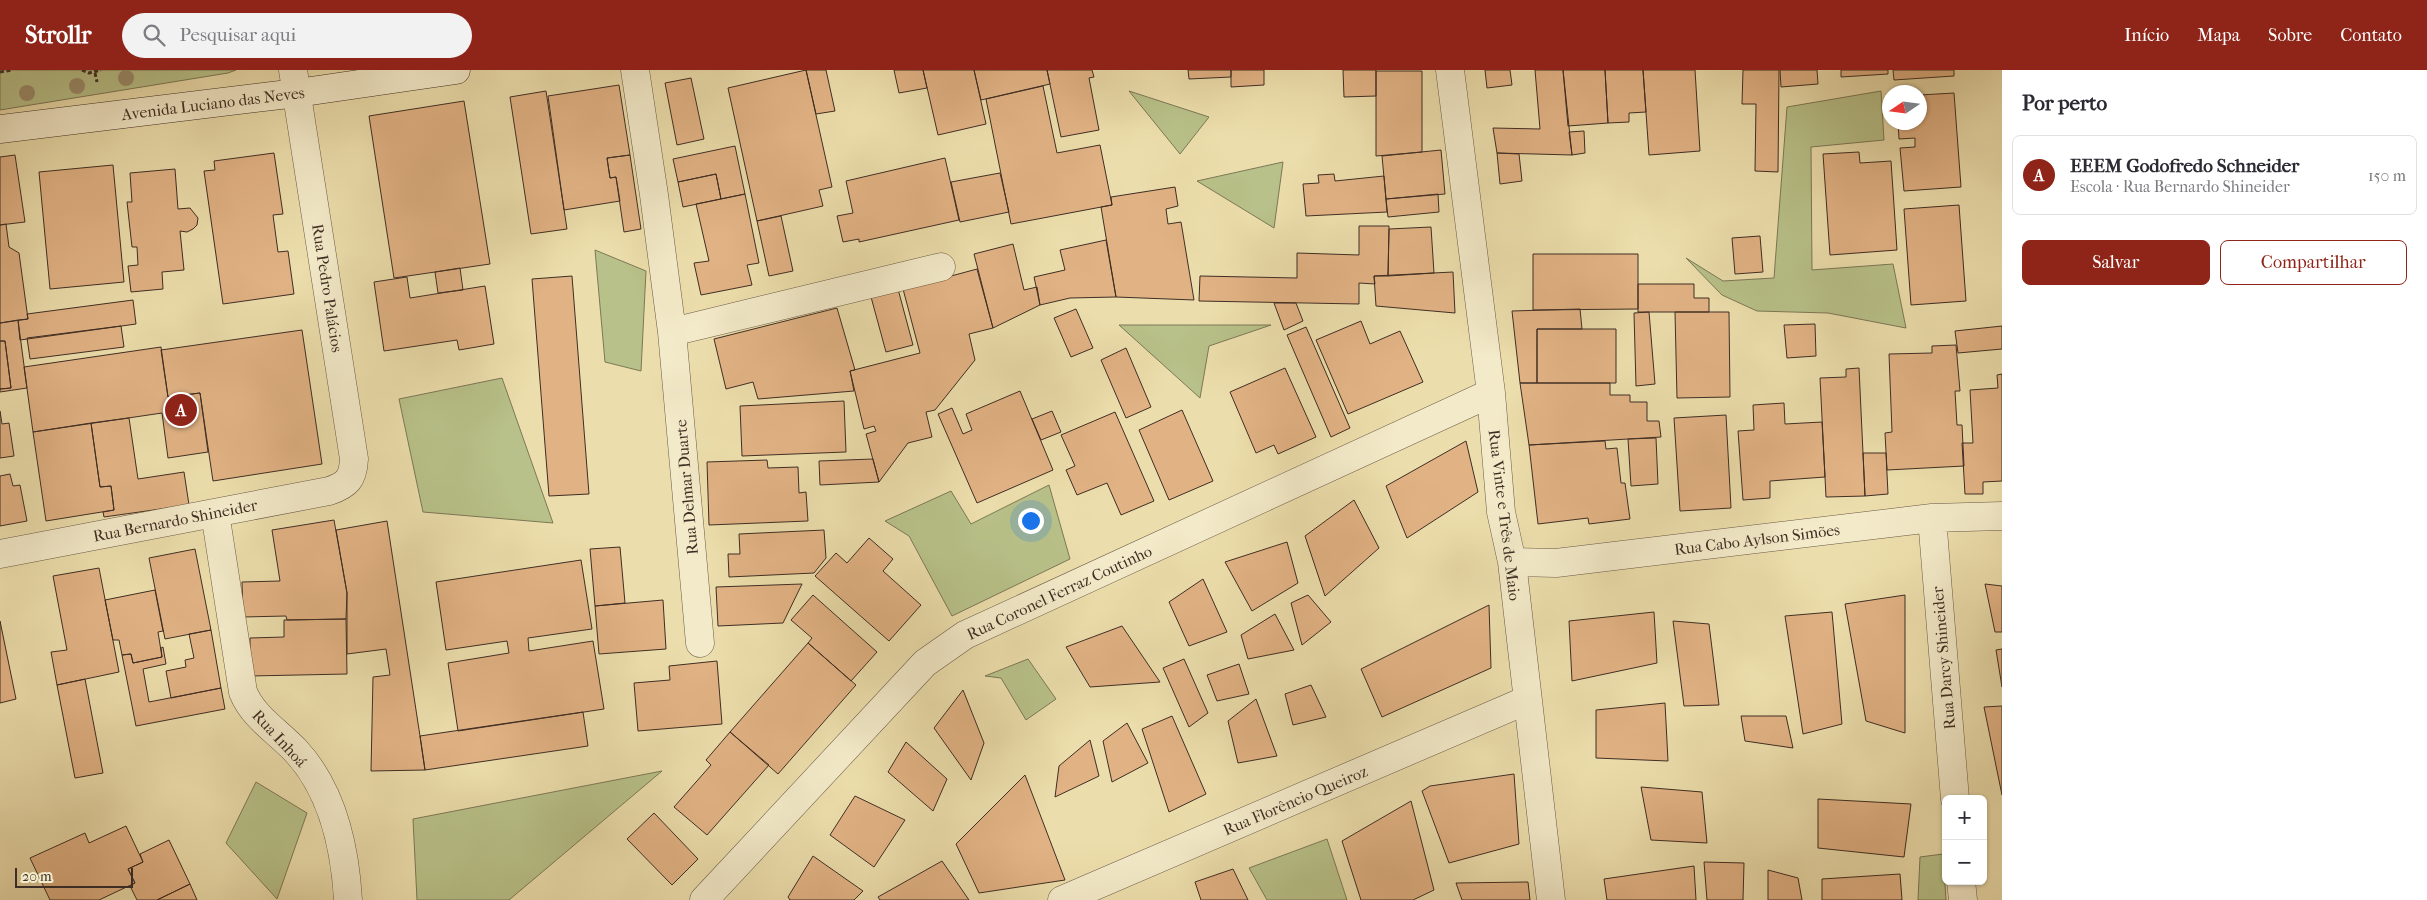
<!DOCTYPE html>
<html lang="pt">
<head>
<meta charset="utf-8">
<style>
  body { margin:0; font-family:"IM FELL French Canon",serif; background:#f2f2f3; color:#2b2b33 }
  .controls { position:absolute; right:15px; bottom:15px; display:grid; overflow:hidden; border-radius:8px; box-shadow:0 1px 4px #0004 }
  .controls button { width:45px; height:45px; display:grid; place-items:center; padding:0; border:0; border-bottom:1px solid #e1e1e2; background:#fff; color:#2b2b33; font:25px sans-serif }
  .compass { position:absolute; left:1882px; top:15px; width:45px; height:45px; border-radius:50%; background:#fff; box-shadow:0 1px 4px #0004; rotate:257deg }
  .scale { position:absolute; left:15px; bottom:12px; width:118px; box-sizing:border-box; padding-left:5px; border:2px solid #3f2e24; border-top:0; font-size:14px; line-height:18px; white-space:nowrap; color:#3f2e24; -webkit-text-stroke:4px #f3eac9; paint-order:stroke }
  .you { position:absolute; left:1030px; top:450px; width:18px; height:18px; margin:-12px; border:4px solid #fff; border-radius:50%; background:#1a73e8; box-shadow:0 0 0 8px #1a73e833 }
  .badge { display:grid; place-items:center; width:32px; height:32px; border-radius:50%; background:#8f2418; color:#fff; font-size:16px; font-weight:700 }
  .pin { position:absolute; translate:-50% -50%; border:2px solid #fff; box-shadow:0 1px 5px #0006 }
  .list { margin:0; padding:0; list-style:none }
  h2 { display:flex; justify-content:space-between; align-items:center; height:65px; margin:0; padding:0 20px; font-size:21px }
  h2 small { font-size:16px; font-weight:400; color:#7c7c81 }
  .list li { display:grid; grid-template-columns:32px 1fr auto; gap:15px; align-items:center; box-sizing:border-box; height:80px; margin:0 10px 10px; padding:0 10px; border:1px solid #e1e1e2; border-radius:8px }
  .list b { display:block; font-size:19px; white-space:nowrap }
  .list p { margin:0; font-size:16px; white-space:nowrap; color:#7c7c81 }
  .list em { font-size:16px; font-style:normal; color:#7c7c81 }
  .actions { display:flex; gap:10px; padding:15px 20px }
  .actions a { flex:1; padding:11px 0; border:1px solid #8f2418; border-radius:8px; text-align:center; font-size:18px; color:#8f2418 }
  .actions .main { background:#8f2418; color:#fff }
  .icon { flex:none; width:28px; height:28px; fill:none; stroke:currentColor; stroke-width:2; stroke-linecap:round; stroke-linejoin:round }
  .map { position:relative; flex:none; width:2002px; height:830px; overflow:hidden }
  header { display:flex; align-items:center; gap:30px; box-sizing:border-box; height:70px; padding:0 25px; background:#8f2418; color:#fff }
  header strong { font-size:24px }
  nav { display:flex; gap:28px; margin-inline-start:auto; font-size:18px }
  .search { width:350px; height:45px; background:#f2f2f3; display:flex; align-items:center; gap:12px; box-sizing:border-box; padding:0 18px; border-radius:28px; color:#7c7c81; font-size:19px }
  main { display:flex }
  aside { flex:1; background:#fff }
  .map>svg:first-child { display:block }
</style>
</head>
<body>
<header>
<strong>Strollr</strong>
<div class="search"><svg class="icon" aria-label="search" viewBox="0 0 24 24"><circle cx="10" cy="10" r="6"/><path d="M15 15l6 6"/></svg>Pesquisar aqui</div>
<nav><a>Início</a><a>Mapa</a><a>Sobre</a><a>Contato</a></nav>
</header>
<main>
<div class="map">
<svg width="2002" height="830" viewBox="0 0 2002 830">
  <rect width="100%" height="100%" fill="#ecdeac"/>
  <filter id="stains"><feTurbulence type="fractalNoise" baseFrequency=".004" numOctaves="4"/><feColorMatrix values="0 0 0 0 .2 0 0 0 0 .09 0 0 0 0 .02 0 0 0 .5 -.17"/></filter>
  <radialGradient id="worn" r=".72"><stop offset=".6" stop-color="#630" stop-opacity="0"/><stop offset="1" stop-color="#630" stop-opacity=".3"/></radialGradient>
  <path fill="#b8c189" stroke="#7c7856" d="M0,0H236L228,3L0,40Z
    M1129,21L1209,47L1180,84Z
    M1881,21L1884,70L1811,77L1812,200L1893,194L1906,258L1828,243L1757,241L1722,225L1686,188L1723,211L1774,208L1787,37Z
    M1283,92L1274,158L1197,111Z
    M595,180L646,201L641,301L605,292Z
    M1119,255H1271L1209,276L1200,328Z
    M502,308L553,453L423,442L399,329Z
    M1049,415L1070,489L952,546L909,466L885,451L951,421L971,454Z
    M1028,589L1056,629L1026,650L1001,608L985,606Z
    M662,701L509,830H417L413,749Z
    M256,712L307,743L277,829L226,773Z
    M1327,769L1347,830H1267L1249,798Z
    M1943,784L1946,830H1918L1920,787Z"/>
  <path fill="#e1b284" stroke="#3f2e24" d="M806,0L832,117L819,120L823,136L757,151L728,18Z
    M806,0H826L835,41L816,44Z
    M894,0H923L927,18L899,23Z
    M923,0H974L986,54L938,65Z
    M974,0H1047L1050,14L981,30Z
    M1047,0H1092L1094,7L1089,8L1099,60L1061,67Z
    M1188,0H1231V7L1189,9Z
    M1231,0H1264V15L1231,17Z
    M1343,0H1376V26L1344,27Z
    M1485,0H1510L1512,15L1487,18Z
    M1535,0H1563L1572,85L1497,83L1493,58L1540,59Z
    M1563,0H1605L1608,53L1568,56Z
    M1605,0H1643L1646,42L1629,43V52L1608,53Z
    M1643,0H1695L1700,81L1649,85Z
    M1743,0H1779L1778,102L1755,101L1756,34H1742Z
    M1780,0H1817L1818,14L1781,17Z
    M1841,0H1888V4L1841,7Z
    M1893,0H1954V6L1894,10Z
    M1376,1H1422V82L1376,86Z
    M691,8L704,69L677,75L665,13Z
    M619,15L630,85L607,88L610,108L616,107L620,131L564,140L548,26Z
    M1043,16L1057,83L1100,75L1112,135L1011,154L986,29Z
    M546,21L567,159L531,164L510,27Z
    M1954,23L1961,117L1904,121L1900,78L1915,77V68L1899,69L1898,52H1920V25Z
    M464,31L490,194L394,208L369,46Z
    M1584,61L1585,83L1572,85L1569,62Z
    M735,76L745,124L721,129L716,104L678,112L673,89Z
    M1441,80L1445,124L1386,129L1382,86Z
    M1859,82L1860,93L1891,91L1897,180L1830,185L1823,84Z
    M274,83L283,144L273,145L278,182L288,181L294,224L223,234L204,101L215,100L214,91Z
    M1497,83L1519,84L1522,111L1500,114Z
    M15,85L25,152L0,155V87Z
    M630,85L641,159L624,162L616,107L610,108L607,88Z
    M945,88L959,150L859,172V169L843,172L837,146L853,143L846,111Z
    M113,95L124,212L50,219L39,102Z
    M175,99L178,139L190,138L198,148L197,155L193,159L187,162L180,161L184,200L162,202L163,219L131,222L128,196L138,195L137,177H132L127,132H132L130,103Z
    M1000,103L1009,142L960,152L951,112Z
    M716,104L721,129L683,137L678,112Z
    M1334,104L1335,111L1384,106L1387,142L1306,146L1303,114L1319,113L1318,105Z
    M1175,117L1178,136L1166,139L1168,154L1181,152L1194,230L1116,227L1101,137L1112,135L1111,127Z
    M745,124L759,193L747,195L752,215L701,225L694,193L709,191L696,134Z
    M1438,124L1439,142L1388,147L1386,129Z
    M1959,135L1966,231L1911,235L1904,139Z
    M781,146L793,201L769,206L757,151Z
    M6,154L9,177L19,183L28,249L0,253V155Z
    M1359,156H1389V159L1388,206H1374L1375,214L1359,213V234L1199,231L1200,206L1297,208V183L1359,185Z
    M1431,157L1434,203L1388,206L1389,159Z
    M1760,166L1763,202L1735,204L1732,168Z
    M1106,170L1116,227L1070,228L1040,235L1034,207L1065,200L1060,180Z
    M1013,174L1024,220L1037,217L1040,235L993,258L974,184Z
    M1533,184H1638V239L1533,240Z
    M460,198L463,220L438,223L435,202Z
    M977,199L993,258L969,264L975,290L935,340L926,342L932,367L908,373L879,412L866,364L876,361L874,356L864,359L850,301L920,283L903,219Z
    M1453,202L1455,243L1376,236L1374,206Z
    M572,206L589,424L549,426L532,209Z
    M407,207L410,228L485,216L494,274L459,280L457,270L384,281L374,212Z
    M1638,214H1694V228H1709V242H1638Z
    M898,219L913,275L886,282L871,227Z
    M133,230L136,254L20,270L18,250L28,249L27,244Z
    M1274,233H1296L1303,251L1284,260Z
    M837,238L855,300L850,301L854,321L758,329L753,312L726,319L714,269Z
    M1076,239L1093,278L1071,287L1054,248Z
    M1580,239L1582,259H1537V313H1520L1512,241Z
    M1649,242L1655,314L1636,316L1634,243Z
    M1675,242H1729L1730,327L1677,328Z
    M18,250L27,318L0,322V319L11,318L5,271H0V253Z
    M1361,251L1370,274L1400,261L1423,312L1348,344L1316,270Z
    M1815,254L1816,286L1787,288L1784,255Z
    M121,256L124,277L30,289L27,268Z
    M2002,256V279L1958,283L1955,261Z
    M1306,257L1350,358L1331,367L1287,265Z
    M1537,259H1616V313H1537Z
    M302,260L322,394L213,411L200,323L168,327L161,280Z
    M0,271H5L11,318L0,319Z
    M1956,275L1960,321H1955L1957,355H1962L1964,396L1887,400L1885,363L1892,362L1889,284L1932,283V276Z
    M161,277L168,327L200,323L208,382L168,388L162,343L33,362L24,297Z
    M1126,278L1151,337L1126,348L1101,290Z
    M1285,298L1316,367L1278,384L1274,375L1256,383L1230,322Z
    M1859,298L1865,426L1826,427L1820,308L1846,307V299Z
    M2002,304V411L1983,412V424H1965L1962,373H1973L1970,320L1998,318L1997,305Z
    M1520,313H1610V325H1630V332H1647V351H1659L1661,367L1529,375Z
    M1020,321L1053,400L977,433L938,344L952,338L963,364L972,360L966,344Z
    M844,331L846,382L742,386L740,336Z
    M1784,333L1785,354L1822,352L1825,407L1770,411V428L1743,430L1738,361L1754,360L1753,335Z
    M1182,340L1213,411L1169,430L1139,360Z
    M0,341L2,354L9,353L14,386L0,388Z
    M1052,341L1061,362L1041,370L1032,349Z
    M1115,342L1154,431L1121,445L1107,413L1077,425L1066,400L1075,396L1061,365Z
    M1726,345L1731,438L1680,441L1674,348Z
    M129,348L138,409L184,402L189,435L104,447L103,442L114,440L111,416L100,417L91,353Z
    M91,353L100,417L111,416L114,440L46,451L33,362Z
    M1656,368L1658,414L1631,416L1628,369Z
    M1466,371L1478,422L1407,468L1386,416Z
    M1605,371L1606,379L1617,378L1621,413H1625L1630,449L1589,454L1588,448L1538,454L1529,375Z
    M1863,383H1886L1888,424L1865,426Z
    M873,389L879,412L820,415L819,391Z
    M767,390L768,398L798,397L799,423L806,422L808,451L709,455L707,392Z
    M10,404L13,416L20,415L27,451L0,456V406Z
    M1354,430L1379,478L1325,526L1305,466Z
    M334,450L347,523L346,549L287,550L286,546L243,547L242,512L280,511L272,460Z
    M387,451L420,666L425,700L371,701L373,607L390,605L386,579L347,584V523L336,460Z
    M824,460L826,488L814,503L729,507L728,484H740L739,464Z
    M869,468L893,489L883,501L921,535L889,571L815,506L836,483L847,493Z
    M1287,472L1298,513L1252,541L1225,492Z
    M620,477L625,533L595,536L590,479Z
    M195,479L211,560L165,569L149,488Z
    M581,490L592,559L528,568L529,581L593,571L604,639L458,661L448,593L509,583L507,571L446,580L436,512Z
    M99,498L119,602L57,615L51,582L67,580L53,506Z
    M1203,509L1227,562L1189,576L1169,532Z
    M802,514L783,553L718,556L716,517Z
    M1985,514L2002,516V562H1995Z
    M155,520L163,561L158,562L162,587L133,593L131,584L122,585L119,570H113L105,530Z
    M813,525L877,582L851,611L808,573L812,568L791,550Z
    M1308,525L1331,552L1302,575L1291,533Z
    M1905,525V663L1866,651L1845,534Z
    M663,530L666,579L599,584L595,536Z
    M1489,535L1491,598L1382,647L1361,599Z
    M1654,542L1657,593L1572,611L1569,551Z
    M1832,542L1842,654L1803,664L1785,546Z
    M1275,544L1294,580L1248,589L1241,565Z
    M346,549L347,604L250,606V568L284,567V550Z
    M0,551L16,629L0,633Z
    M1673,551L1709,554L1719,635L1684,636Z
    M1122,556L1160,612L1090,617L1066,577Z
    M211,560L221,618L171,628L166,601L186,597L185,590L194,588L189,564Z
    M808,573L856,615L778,704L730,662Z
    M163,577L166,594L143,599L149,632L221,618L225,639L136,656L122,585L131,584L133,593L162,587L161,578Z
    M2002,579V617L1996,580Z
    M1184,589L1208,643L1189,657L1163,598Z
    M717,591L722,654L638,661L634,613L670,610L669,596Z
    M1239,594L1249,624L1217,631L1207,605Z
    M85,609L103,703L75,708L57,615Z
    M1311,615L1326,647L1293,655L1285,624Z
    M963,620L984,673L971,710L934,658Z
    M1256,629L1277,686L1238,693L1228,651Z
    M1665,633L1668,691L1596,688V640Z
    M2002,636V725L1984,637Z
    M583,642L588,676L425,700L420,666Z
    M1172,646L1206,724L1169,742L1142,659Z
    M1741,646H1786L1793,678L1745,671Z
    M1127,653L1148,693L1112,712L1103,671Z
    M730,662L769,695L707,765L674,737L711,695L706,690Z
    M1090,670L1099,706L1055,727L1059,696Z
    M906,672L947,709L933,741L888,702Z
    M1514,704L1519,774L1449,793L1422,721L1430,716Z
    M1025,705L1065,810L979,823L956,774Z
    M1641,717L1702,722L1707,773L1651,770Z
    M855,726L905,750L874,797L830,765Z
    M1818,729L1911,734L1904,787L1818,778Z
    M1411,731L1434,820L1413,830H1361L1342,771Z
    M654,743L698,789L672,815L627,769Z
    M126,756L143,792L128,799L135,813L99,830H50L30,788L85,763L89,773Z
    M169,770L190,814L157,830H137L130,816L135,813L128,799L143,792L140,784Z
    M813,786L863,821L854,830H790L788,827Z
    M942,791L969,830H880L878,827Z
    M1704,792L1744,793L1743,830H1707Z
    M1694,796L1696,830H1607L1604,809Z
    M1233,799L1248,830H1201L1195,812Z
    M1768,800L1798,808L1802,830H1768Z
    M1900,804L1902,830H1822V809Z
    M1528,812L1530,830H1462L1456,813Z
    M190,814L197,830H157Z"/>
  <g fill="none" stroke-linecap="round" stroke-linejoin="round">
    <defs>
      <path id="street" d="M635,0L654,125L672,262L700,573
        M1450,0L1491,323L1501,442L1512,492L1551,830
        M672,262L941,197
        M215,443L243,622C253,647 277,661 296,681C332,720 345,778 348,830
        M1932,448L1955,729
        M0,484L329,421C347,415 353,409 354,389L293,0
        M1512,492L1556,493L1932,448L2002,446
        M1961,811L1963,830
        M704,830L925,593L965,565L1491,323
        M1062,830L1527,630"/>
      <path id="secondary" d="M0,59L297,23L456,0"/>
    </defs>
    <use href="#street" stroke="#6a5a46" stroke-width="29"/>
    <use href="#secondary" stroke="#3f2e24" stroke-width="29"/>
    <path stroke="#3f2e24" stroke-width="3" stroke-dasharray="4 2.5" stroke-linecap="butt" d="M82,0L89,3L101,0
      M0,2L12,0
      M95,3L97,12"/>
    <use href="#street" stroke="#f3eac9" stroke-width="28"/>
    <use href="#secondary" stroke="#f3eac9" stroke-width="28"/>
  </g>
  <g fill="#9a8d6c">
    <circle cx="126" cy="8" r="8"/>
    <circle cx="77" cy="16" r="8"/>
    <circle cx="27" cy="23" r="8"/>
  </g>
  <g text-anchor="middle" stroke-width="5" stroke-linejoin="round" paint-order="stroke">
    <g font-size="16" fill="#3f2e24" stroke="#f3eac9">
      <text transform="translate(213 33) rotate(-7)" y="6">Avenida Luciano das Neves</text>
      <text transform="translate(328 218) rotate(81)" y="6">Rua Pedro Palácios</text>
      <text transform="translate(686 417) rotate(-95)" y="6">Rua Delmar Duarte</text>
      <text transform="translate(1505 445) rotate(83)" y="6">Rua Vinte e Três de Maio</text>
      <text transform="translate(175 450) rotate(-11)" y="6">Rua Bernardo Shineider</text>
      <text transform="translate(1757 469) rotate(-7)" y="6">Rua Cabo Aylson Simões</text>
      <text transform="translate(1059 522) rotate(-25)" y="6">Rua Coronel Ferraz Coutinho</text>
      <text transform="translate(1943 588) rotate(-95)" y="6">Rua Darcy Shineider</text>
      <text transform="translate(280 668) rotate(47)" y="6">Rua Inhoá</text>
      <text transform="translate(1295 730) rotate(-23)" y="6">Rua Florêncio Queiroz</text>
    </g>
  </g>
  <rect width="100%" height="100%" filter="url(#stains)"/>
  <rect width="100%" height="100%" fill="url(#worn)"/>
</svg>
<div class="controls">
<button>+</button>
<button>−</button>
</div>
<svg class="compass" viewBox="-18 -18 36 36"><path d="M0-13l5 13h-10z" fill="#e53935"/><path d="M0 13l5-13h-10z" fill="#7c7c81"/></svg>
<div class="scale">20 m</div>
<div class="you"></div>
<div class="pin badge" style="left:181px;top:340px">A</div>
</div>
<aside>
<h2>Por perto<small></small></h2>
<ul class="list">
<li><span class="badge">A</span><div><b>EEEM Godofredo Schneider</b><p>Escola · Rua Bernardo Shineider</p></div><em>150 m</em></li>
</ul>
<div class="actions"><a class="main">Salvar</a><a>Compartilhar</a></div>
</aside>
</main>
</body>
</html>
